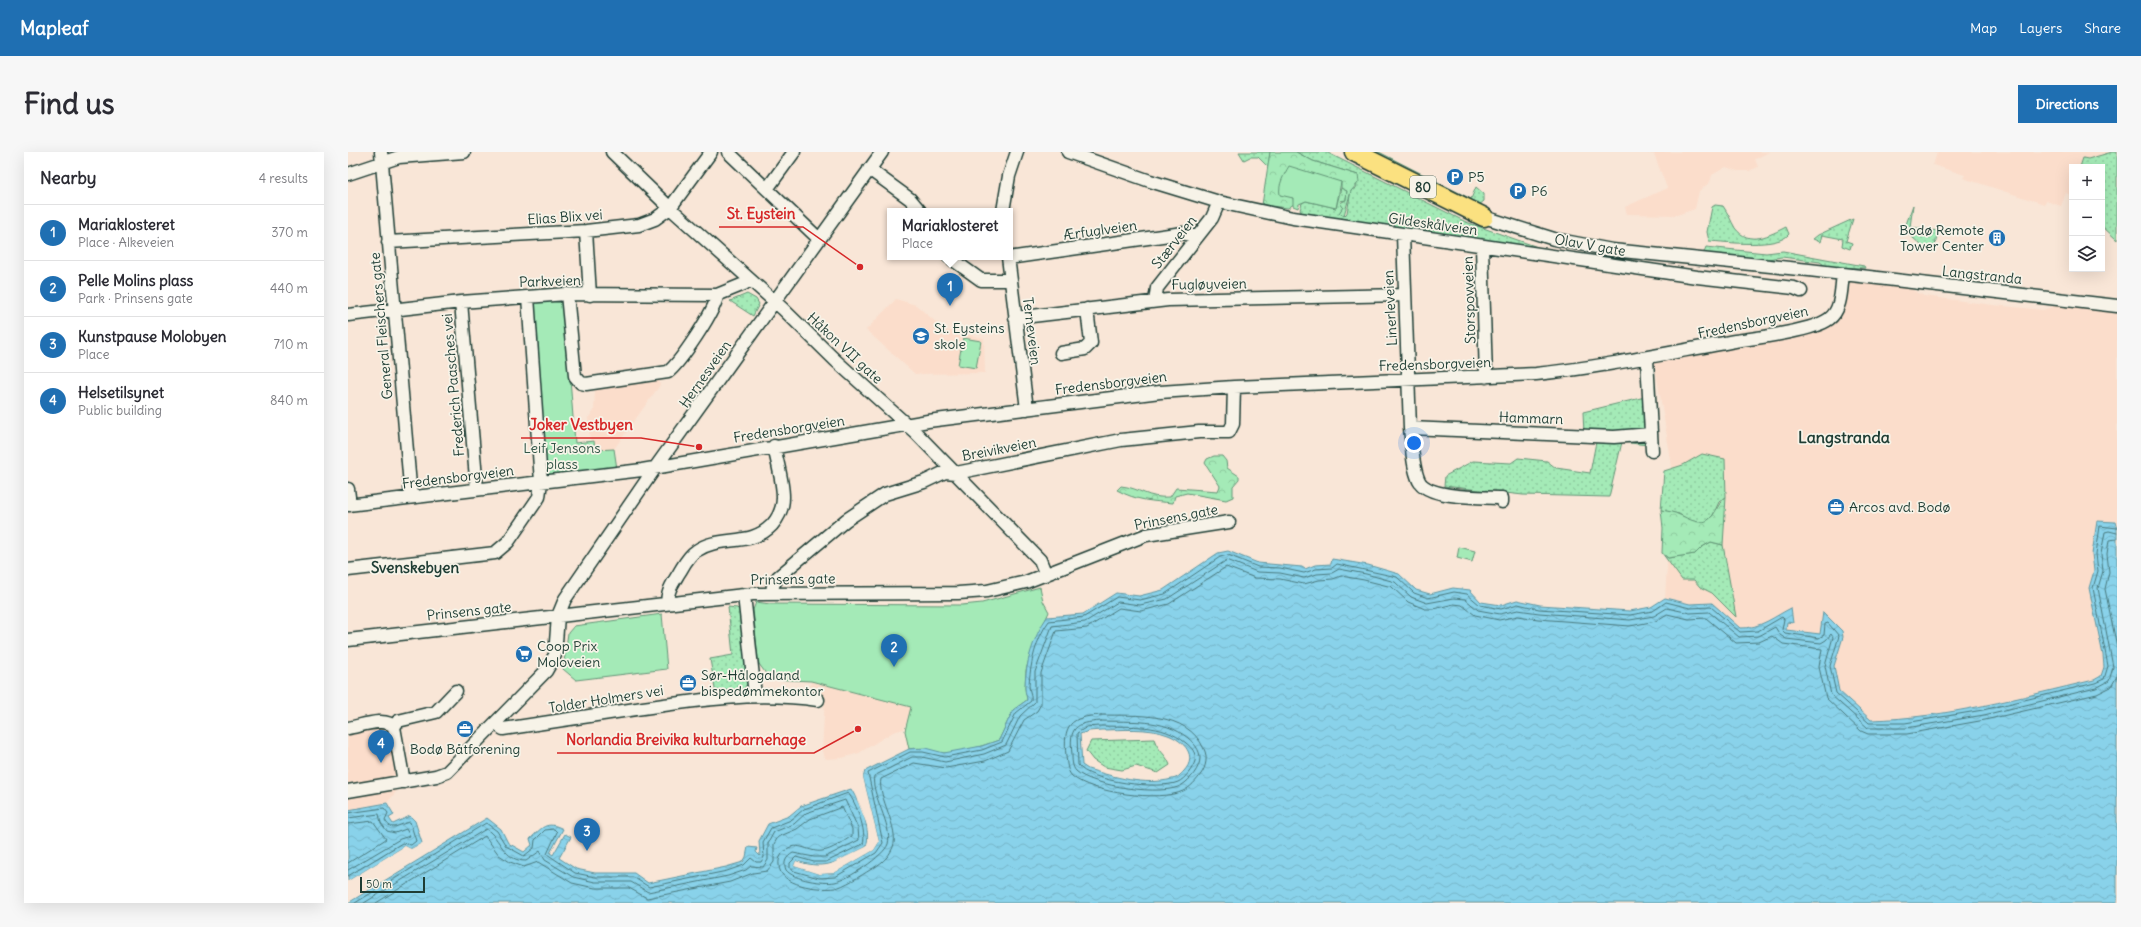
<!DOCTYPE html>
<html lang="en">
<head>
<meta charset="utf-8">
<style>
  body { margin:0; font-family:Delius,sans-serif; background:#f7f7f7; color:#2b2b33 }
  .controls { position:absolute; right:12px; top:12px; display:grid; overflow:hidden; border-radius:0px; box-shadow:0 4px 16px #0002 }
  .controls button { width:36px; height:36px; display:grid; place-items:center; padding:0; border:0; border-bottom:1px solid #e1e1e2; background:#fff; color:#2b2b33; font:20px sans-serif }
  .scale { position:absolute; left:12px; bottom:10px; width:65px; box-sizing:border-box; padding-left:4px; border:2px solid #1f3d34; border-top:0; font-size:11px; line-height:14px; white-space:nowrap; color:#1f3d34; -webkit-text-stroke:3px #f7f3e8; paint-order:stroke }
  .you { position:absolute; left:1066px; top:291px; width:14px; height:14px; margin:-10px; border:3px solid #fff; border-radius:50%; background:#1a73e8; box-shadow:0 0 0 6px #1a73e833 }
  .badge { display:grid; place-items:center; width:26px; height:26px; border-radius:50%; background:#1f6fb2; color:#fff; font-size:13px; font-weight:700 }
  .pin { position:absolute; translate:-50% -33px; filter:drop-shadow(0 1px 2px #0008) }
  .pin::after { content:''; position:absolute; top:21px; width:14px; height:12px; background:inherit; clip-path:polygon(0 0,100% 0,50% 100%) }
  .popup { position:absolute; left:539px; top:56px; width:126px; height:52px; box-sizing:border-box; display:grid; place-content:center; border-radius:0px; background:#fff; filter:drop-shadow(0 1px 3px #0005); font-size:13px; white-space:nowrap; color:#7c7c81 }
  .popup b { font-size:15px; color:#2b2b33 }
  .popup::after { content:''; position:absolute; left:50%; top:100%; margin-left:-8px; border:8px solid transparent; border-top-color:#fff }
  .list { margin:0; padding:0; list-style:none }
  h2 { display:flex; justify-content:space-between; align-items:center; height:52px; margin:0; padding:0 16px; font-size:17px }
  h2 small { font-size:13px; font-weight:400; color:#7c7c81 }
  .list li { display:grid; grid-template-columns:26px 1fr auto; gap:12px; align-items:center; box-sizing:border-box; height:56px; padding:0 16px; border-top:1px solid #e1e1e2 }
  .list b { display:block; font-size:15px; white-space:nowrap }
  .list p { margin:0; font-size:13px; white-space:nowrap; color:#7c7c81 }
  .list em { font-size:13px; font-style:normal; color:#7c7c81 }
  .icon { flex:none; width:22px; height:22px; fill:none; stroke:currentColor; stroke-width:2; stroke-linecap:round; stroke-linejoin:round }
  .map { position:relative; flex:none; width:1769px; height:751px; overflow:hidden; border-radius:0px }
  header { display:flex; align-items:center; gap:24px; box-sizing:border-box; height:56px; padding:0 20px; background:#1f6fb2; color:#fff }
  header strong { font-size:19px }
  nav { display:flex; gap:22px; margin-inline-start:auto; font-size:14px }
  .intro { display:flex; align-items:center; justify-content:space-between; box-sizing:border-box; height:96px; padding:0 24px }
  h1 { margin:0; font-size:28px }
  .button { padding:10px 18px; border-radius:0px; background:#1f6fb2; color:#fff; font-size:14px; font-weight:700 }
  main { display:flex; gap:24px; padding:0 24px }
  aside { flex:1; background:#fff; border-radius:0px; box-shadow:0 4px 16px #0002 }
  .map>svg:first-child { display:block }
</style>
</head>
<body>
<header>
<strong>Mapleaf</strong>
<nav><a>Map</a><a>Layers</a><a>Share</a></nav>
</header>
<div class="intro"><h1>Find us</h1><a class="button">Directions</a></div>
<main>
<aside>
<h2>Nearby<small>4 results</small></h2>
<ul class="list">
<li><span class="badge">1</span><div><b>Mariaklosteret</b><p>Place · Alkeveien</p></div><em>370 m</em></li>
<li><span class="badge">2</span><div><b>Pelle Molins plass</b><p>Park · Prinsens gate</p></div><em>440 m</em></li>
<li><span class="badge">3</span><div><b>Kunstpause Molobyen</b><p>Place</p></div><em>710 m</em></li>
<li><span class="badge">4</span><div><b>Helsetilsynet</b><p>Public building</p></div><em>840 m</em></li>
</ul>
</aside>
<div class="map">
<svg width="1769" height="751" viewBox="0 0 1769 751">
  <defs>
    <pattern id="grass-dots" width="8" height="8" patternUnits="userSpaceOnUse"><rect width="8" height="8" fill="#a4eab7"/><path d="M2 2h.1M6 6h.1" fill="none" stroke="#8dca9e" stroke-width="1.8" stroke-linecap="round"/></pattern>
    <pattern id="forest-crowns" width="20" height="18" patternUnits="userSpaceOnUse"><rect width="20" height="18" fill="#a4eab7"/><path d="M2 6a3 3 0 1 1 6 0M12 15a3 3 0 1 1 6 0" fill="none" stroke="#8dca9e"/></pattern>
    <pattern id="water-waves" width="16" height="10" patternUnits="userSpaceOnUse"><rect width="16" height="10" fill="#89d2ea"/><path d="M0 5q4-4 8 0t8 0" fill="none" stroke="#76b5c9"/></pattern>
  </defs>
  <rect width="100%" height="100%" fill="#f9e6d7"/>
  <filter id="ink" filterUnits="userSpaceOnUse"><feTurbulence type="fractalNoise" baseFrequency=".025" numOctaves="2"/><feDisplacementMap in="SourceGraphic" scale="8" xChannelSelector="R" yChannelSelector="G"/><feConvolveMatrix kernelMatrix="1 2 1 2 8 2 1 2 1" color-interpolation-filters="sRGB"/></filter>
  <g filter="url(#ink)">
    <path fill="#fbddcb" d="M1291,0H1421L1407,7L1410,15L1401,19H1389L1378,15L1364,23L1362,30L1351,39L1347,57L1329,63L1279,62L1277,55L1319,36L1306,2Z
      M1586,0H1764L1740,8L1735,6L1732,15H1724V37L1722,43L1718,41L1713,54L1698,49L1696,52L1615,26L1617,23L1585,13L1589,1Z
      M1495,122L1543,127L1576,144L1645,153L1695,158L1722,148L1769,157V377L1767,370L1749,369L1744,402L1746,419L1741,436L1755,503L1756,515L1753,523L1746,528L1635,554L1557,567L1523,568L1491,539L1486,514L1495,485L1475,460L1472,482L1438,478L1439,470L1445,471L1443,456L1409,475L1392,476L1364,451L1342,452L1317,446L1325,320L1306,208L1480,168Z
      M548,147L568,153L597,178L636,186L637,221L567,222L518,178Z
      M311,228L312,233L266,297L247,298L246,290H242L240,266L246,259L247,238Z
      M463,529L563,555L556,577L545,580L511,601L494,606L478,607L474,600L477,545L464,540L465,538L462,536Z
      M39,570L56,630L39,651L0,658V576Z"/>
    <path fill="url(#grass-dots)" stroke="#629476" d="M891,0H922L920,15L910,5H902L896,8Z
      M948,0H978L1118,70L1201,99L954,61L952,58L954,51L958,49L988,56L993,36L999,39L998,48L992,49L995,55L992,61L996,64L999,61L1003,38L1008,36L1010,23L965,9Z
      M1015,0H1031L1123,47L1128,35L1136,42V49L1131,53Z
      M1764,0H1769V88L1754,74V15H1732L1735,6L1740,7Z
      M1367,53L1375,54C1380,61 1383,69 1387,76C1401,95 1422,83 1438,75L1441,82C1430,97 1378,90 1361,89L1359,80L1364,55Z
      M1565,53L1562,75L1590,79L1587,94L1581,100L1556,78Z
      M1505,67L1498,89L1504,91L1502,97L1494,94L1495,87L1474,83L1472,90L1465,87L1470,83Z
      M1358,95L1418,101L1435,99L1516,114L1517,116L1479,115L1472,110L1434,105L1412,108L1357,103L1356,100Z
      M399,142L408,147L411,152L405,164L382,149Z
      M1297,245L1299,293L1274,290L1261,345L1175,343L1096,334L1097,324L1125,309L1163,311L1170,306L1199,309L1208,316L1242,321L1248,290L1236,282L1235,260Z
      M1354,302L1377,307L1378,345L1371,350L1365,363L1358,370H1349L1341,368L1331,362L1313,358L1316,319L1335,313Z
      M1363,390L1375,393L1388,465L1364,441L1352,435L1346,428H1334L1314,401L1320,406L1347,402L1354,395Z
      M380,455L389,456L391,458L400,531L394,540L368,543L362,507L385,503Z
      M806,587C810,599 818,602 822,613L810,621L788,614L774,618L756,615L745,608L738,599L743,589Z"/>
    <path fill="url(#forest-crowns)" stroke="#629476" d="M922,0H948L965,9L1010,23L1011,30L1003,39L996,63L991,61L995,55L992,51L998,48L999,39L993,36V30L940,44L945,46L946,52L940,56L914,53Z
      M866,304H874L878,309L879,316L891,324V327L885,334V345L878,348L839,341L827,344L825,351C804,349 789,349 769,338L773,334C793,336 799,347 822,345L828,336L870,339L872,334L857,311L859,307Z
      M1378,345L1375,393L1363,390L1354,395L1347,402L1320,406L1314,401L1315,376L1313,358C1319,359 1326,360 1332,363C1343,368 1356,376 1365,363C1370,356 1371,350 1378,345Z"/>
    <path fill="#a4eab7" stroke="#629476" d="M941,14L993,30L988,56L958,49L951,52L950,56L945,54V46L932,43C930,32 936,23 941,14Z
      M216,148L227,291L246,289L247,298L266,297L269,317L196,325L183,150Z
      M615,186L633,189L628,216L610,213Z
      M1111,395L1127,399L1124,410L1109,406Z
      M692,435L695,449L701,460L683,500L678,518L677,536L679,548L665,558L651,588C634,594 613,601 595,601C583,601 574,594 561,597L557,579L563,555L463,529L422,527L411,512L410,506L405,458L408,450L422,452L614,453L634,451Z
      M314,462L319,517L228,528L215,517L220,481L226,474Z"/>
    <path fill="url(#water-waves)" stroke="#5f96a1" fill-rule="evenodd" d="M1749,369L1767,370L1769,377V751H0L139,666L153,677L160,691L176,700L184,693L182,687C194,676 198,668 215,677L202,701L205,703L217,682L223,685L211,706L228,717L247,721H286L300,731L378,715L395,710L398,705L400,695L409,696L408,700L412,704L411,689L420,672L441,664L453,654L503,637C512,652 524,677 518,695C489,709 481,719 448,709L446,714L471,722L486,721L526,698L531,690L515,625L517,619L561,597L577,596L596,601L634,594L651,588L665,558L679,548C679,544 677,541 677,536C677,513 685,485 699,465L735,462L768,441L791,444L815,438L870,401L880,399L910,411L954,415L957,417L967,413L983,412L984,407L1020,413L1051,422L1068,438L1082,442L1105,436L1122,438L1133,450L1153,453L1169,448L1192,453L1282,459L1303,455L1317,446L1342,452L1364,451L1392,476C1412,477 1427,464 1443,456L1445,471L1439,470L1438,478L1472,482L1475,460L1494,479L1495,485L1486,514L1491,539L1523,568C1599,566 1673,545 1746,528L1753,524L1756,515L1755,503L1741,436L1746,419L1744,402ZM753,578C774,578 800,575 820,583C836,589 850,604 836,619C832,623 830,626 824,627C797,634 766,625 740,617L734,613L732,582L741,579Z
      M39,651L46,663L41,666L45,672L62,664L67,669L74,691L63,697L57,694L0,729V658Z"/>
    <path fill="#f9e6d7" d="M516,618L515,625L531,690L526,698L486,721L471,722L446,714L448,709L465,715L479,714L518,695L521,687L519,673L504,635L521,673L523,687L520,696L480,716L465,717L448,711V713L472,720L485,719L525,696L529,689L513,626Z
      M74,691L75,693L64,699L57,697L0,731V729L57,694L63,697Z
      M80,699L81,700L0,750V748Z"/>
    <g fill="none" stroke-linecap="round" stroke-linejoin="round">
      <path stroke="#49797d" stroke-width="1" d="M1769,387L1761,388L1759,402L1761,420L1757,437L1769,495
        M753,563C787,564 839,558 856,597C860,605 858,615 853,622C849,628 842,636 835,639C812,650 743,641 724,624C719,619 719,611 718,604C715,573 721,565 753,563Z
        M753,569C783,570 815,566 840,586C846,591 852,598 852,606C852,616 842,628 834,633C816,645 743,634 728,619C724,615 724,607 724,602C721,575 727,571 753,569Z
        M753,574C783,575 814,571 838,591C843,595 849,601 847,609C845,616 837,627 830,630C812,638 741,630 730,613L729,581L739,575Z
        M0,661L36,656L40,661L37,668C44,681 50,672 62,670L68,689L63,693L54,691L0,724
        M0,666L31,662L33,671L39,679L47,681L58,677L62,684L52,687L0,718
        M0,672L25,669L38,687L0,711
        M7,751L138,671L149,679L158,694L176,704L186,696L187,688L197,678L206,677L209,680L199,702L227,721L247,725H285L301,735L379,719L396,713L403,706L408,710H413L416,705L415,690L423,676L443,668L456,657L500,641C508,650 519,680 515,692L478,710H466L448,705L442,711V716L446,719L471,726L487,725L528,701L535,691L520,621L562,600H575L597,605L634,598L654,590L668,561L683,549C684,543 681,539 681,533C682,513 688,486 701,469L736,465L769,445L792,448L817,442L872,405L880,403L910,415L932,416L956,421L968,417L984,416L989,412L1049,425L1066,441L1080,446L1106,440L1119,442L1132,453L1153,457L1170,452L1191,457L1282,463L1305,459L1318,450L1342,456L1363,455L1392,480L1410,479L1434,465L1436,467L1434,478L1437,481L1471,486L1476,483L1477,472L1480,471L1491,484L1482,514L1488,541L1521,571H1557L1635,558L1747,531L1756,527L1760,514L1745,436L1750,419L1748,402L1752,374L1769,376
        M16,751L138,677C153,686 155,709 178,709L192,699L197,708L225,725L247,730H283L300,740L380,724L398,718L403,714L415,715L420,708V691L426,680L446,672L458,661L497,648L510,676L511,688L477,705H466L445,701C438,705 435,710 438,718C446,728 475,732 487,730C499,728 536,704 540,692C545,674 522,641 526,624L564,605H574L597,610L636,602L658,593L672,564L687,550V520L704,474L737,470L770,450L792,453L819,447L879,408L909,420L932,421L956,426L969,422L984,421L991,417L1018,422L1047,430L1063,445L1079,451L1106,446L1117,447L1130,458L1152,462L1170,458L1191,461L1282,468L1306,464L1319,456L1342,461L1361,460L1391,485L1411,484L1427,475L1432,483L1438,487L1473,491L1478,488L1483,482L1485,485L1477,514L1483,543L1520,576H1558L1636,563L1748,536L1761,529L1765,515L1750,436L1755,419L1753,402L1757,380L1761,379L1769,381
        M28,751L137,684L151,703L162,710L176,715L190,710L224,731L247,736H281L299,746L382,730L405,721L419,719L426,710V692L430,685L449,677L462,667L494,655L504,677V684C496,689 484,698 474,699C462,701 450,689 439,697C434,701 430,706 431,713C431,734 471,738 487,736C495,735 514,723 522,718C532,712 540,707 545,695C552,677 529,644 533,627L566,611L598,616L637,609L660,599L676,568L689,559L693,552V521L708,479L739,476L771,456L793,459L821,452L878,415L907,426L932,427L956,432L971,428L985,427L993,424L1016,428L1044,435L1060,450L1077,457H1085L1106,452L1114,453L1127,463L1151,468L1170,464L1190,467L1282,474L1308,469L1319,462L1341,467L1358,466L1388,491L1411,490L1424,484L1435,492L1474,497L1471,515L1478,546L1513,579L1520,582H1559L1637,568L1749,542L1763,535L1769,524"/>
      <defs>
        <path id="minor" d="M33,0L63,345
          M264,0L322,56L435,157L487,208L568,281L692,408L698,423
          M380,0L471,87
          M720,0L802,29L871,50L945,66L1349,125L1446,136L1453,139
          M521,17L562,47L572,59
          M0,22L51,5L116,0
          M419,37L446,0
          M655,59L661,24L669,0
          M1136,65L1206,87L1264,98L1461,118L1769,154
          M238,79L242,143
          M1055,83L1062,276L1266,285L1303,282
          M40,90L238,79L291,73L307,67L322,56L363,0
          M1134,94L1138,225
          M601,105L633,128H663
          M660,105L679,257
          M660,106L835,81L848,85
          M219,142L227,224L233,231L238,232L320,220C331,212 370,155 369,143
          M807,149L809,136L864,66L871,50
          M113,150L129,338
          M0,163L113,150L219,142L369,143L396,132L401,127
          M667,166L820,148L1056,143
          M713,201L737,197L743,191L739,157
          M1299,207L1304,299
          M1062,276C1064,292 1064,314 1071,329C1080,347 1136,345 1154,346V350
          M0,337L2,353
          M0,353L294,318L580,269L812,240L886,235L1188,222C1255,215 1320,201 1387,189C1408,186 1465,179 1481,167C1494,158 1493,136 1495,122
          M0,418L147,401L160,390L191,345L193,330L180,145
          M424,442L425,433L430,425L498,368L537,342L576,330L597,320L608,321L773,288L851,280H881L885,272L886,235
          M396,443L407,543
          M319,451C319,439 325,431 331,421C336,413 340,404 348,399C372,382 402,396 424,373C431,365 435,356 435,345C435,329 429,310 426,294
          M0,488L405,442L610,441L639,439L678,430L798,383L881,370
          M148,572L155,577C199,570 244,564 288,557C349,548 409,539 470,548
          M46,575L50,569L88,560L108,539
          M0,576C13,574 37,564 46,575L56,630
          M0,639L88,624L99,620L198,519L207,503L210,464L217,447L307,316L534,0"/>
        <path id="highway" d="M1006,0L1136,65"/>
      </defs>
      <use href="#minor" stroke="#1f3d34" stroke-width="15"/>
      <use href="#highway" stroke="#1f3d34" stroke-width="21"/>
      <use href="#minor" stroke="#f7f3e8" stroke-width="12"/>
      <use href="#highway" stroke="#fbe180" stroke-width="18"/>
    </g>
  </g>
  <defs>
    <symbol id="parking-disc" viewBox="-11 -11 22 22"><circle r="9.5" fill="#1f6fb2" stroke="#f7f3e8"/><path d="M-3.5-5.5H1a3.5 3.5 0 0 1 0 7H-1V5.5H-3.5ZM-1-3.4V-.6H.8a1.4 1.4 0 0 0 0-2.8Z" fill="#fff"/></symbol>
    <symbol id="building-disc" viewBox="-11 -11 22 22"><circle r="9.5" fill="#1f6fb2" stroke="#f7f3e8"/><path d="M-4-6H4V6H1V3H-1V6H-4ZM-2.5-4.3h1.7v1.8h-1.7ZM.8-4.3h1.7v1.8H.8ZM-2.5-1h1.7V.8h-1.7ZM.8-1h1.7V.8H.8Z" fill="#fff"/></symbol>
    <symbol id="school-disc" viewBox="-11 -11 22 22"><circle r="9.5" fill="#1f6fb2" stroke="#f7f3e8"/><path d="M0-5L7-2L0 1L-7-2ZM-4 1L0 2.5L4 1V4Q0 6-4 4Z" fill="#fff"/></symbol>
    <symbol id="office-disc" viewBox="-11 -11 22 22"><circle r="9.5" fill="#1f6fb2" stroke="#f7f3e8"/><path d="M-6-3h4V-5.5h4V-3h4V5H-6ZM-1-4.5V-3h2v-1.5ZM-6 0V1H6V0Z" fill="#fff"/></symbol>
    <symbol id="supermarket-disc" viewBox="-11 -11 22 22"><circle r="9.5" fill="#1f6fb2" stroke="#f7f3e8"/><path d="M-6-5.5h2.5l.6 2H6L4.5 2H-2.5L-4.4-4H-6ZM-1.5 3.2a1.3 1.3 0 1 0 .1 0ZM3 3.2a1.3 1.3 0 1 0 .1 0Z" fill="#fff"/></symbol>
  </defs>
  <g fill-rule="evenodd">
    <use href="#parking-disc" x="1097" y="15" width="20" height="20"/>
    <use href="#parking-disc" x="1160" y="29" width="20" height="20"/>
    <use href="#building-disc" x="1639" y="76" width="20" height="20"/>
    <use href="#school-disc" x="563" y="174" width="20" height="20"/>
    <use href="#office-disc" x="1478" y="345" width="20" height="20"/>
    <use href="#supermarket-disc" x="166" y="492" width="20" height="20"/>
    <use href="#office-disc" x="330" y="521" width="20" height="20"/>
    <use href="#office-disc" x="107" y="567" width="20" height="20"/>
  </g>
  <g text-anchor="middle" stroke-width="3.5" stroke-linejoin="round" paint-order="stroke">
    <rect fill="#f7f3e8" stroke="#60746a" stroke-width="1" x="1062" y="24" width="26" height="22" rx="3"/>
    <g font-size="13" font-weight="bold" fill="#1f3d34">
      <text x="1075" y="40">80</text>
    </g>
    <g font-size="14" fill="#1f3d34" stroke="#f7f3e8" text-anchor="start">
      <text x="1120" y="30">P5</text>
      <text x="1183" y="44">P6</text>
      <text x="1636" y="83" text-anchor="end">Bodø Remote<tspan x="1636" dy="16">Tower Center</tspan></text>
      <text x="586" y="181">St. Eysteins<tspan x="586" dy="16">skole</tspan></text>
      <text x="1501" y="360">Arcos avd. Bodø</text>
      <text x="189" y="499">Coop Prix<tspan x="189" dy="16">Moloveien</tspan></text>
      <text x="353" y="528">Sør-Hålogaland<tspan x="353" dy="16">bispedømmekontor</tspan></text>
      <text x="117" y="602" text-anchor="middle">Bodø Båtforening</text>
    </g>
    <g font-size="14" fill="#1f3d34" stroke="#f7f3e8">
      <text transform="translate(217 65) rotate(-4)" y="5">Elias Blix vei</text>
      <text transform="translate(1085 72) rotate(8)" y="5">Gildeskålveien</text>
      <text transform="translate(752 78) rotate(-8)" y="5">Ærfuglveien</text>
      <text transform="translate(826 90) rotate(-52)" y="5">Stærveien</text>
      <text transform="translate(1242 93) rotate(10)" y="5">Olav V gate</text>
      <text transform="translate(1634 123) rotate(6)" y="5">Langstranda</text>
      <text transform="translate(202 129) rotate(-2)" y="5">Parkveien</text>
      <text transform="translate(861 132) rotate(-1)" y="5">Fugløyveien</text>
      <text transform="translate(1121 148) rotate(-92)" y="5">Storspovveien</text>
      <text transform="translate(1042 156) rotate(-93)" y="5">Linerleveien</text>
      <text transform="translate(1405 170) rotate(-12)" y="5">Fredensborgveien</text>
      <text transform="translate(33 174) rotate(-95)" y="5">General Fleischers gate</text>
      <text transform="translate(684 179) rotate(83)" y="5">Terneveien</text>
      <text transform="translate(497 196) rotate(43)" y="5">Håkon VII gate</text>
      <text transform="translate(1087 212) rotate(-2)" y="5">Fredensborgveien</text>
      <text transform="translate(357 222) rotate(-55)" y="5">Hernesveien</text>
      <text transform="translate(763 231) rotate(-7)" y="5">Fredensborgveien</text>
      <text transform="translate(105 233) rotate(-95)" y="5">Frederich Paasches vei</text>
      <text transform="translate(1183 266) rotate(2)" y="5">Hammarn</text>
      <text transform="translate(441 277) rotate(-9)" y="5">Fredensborgveien</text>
      <text transform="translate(651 297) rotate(-11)" y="5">Breivikveien</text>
      <text transform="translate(110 325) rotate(-7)" y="5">Fredensborgveien</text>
      <text transform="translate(828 365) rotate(-11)" y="5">Prinsens gate</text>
      <text transform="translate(445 427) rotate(-1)" y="5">Prinsens gate</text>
      <text transform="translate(121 459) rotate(-6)" y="5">Prinsens gate</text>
      <text transform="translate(258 547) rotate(-9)" y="5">Tolder Holmers vei</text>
    </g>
    <g font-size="14" fill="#335748" stroke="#f7f3e8">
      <text x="214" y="301">Leif Jensons<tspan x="214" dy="16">plass</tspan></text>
    </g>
    <g font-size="15" font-weight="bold" fill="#1f3d34" stroke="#f7f3e8">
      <text x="67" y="421">Svenskebyen</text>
    </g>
    <g font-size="16" font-weight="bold" fill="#1f3d34" stroke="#f7f3e8">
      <text x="1496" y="291">Langstranda</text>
    </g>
  </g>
  <path fill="none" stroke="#d62828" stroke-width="1.5" d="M512 115L455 75H371M351 295L293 286H173M510 577L466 601H209"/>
  <g fill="#d62828" stroke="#f7f3e8" stroke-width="1.5">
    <circle cx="512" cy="115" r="4"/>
    <circle cx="351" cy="295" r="4"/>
    <circle cx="510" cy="577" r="4"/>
  </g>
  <g font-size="15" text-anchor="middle" font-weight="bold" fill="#d62828" stroke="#f7f3e8" stroke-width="3.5" stroke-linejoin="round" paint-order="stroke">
    <text x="413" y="67">St. Eystein</text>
    <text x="233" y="278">Joker Vestbyen</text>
    <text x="338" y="593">Norlandia Breivika kulturbarnehage</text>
  </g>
</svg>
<div class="controls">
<button>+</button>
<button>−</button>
<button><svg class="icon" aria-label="layers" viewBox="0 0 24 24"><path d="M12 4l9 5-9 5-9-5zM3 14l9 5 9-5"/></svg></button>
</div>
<div class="scale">50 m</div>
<div class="you"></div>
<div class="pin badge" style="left:602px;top:154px">1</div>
<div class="popup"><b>Mariaklosteret</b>Place</div>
<div class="pin badge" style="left:546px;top:515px">2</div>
<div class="pin badge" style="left:239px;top:699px">3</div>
<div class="pin badge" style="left:33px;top:611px">4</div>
</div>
</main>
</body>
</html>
